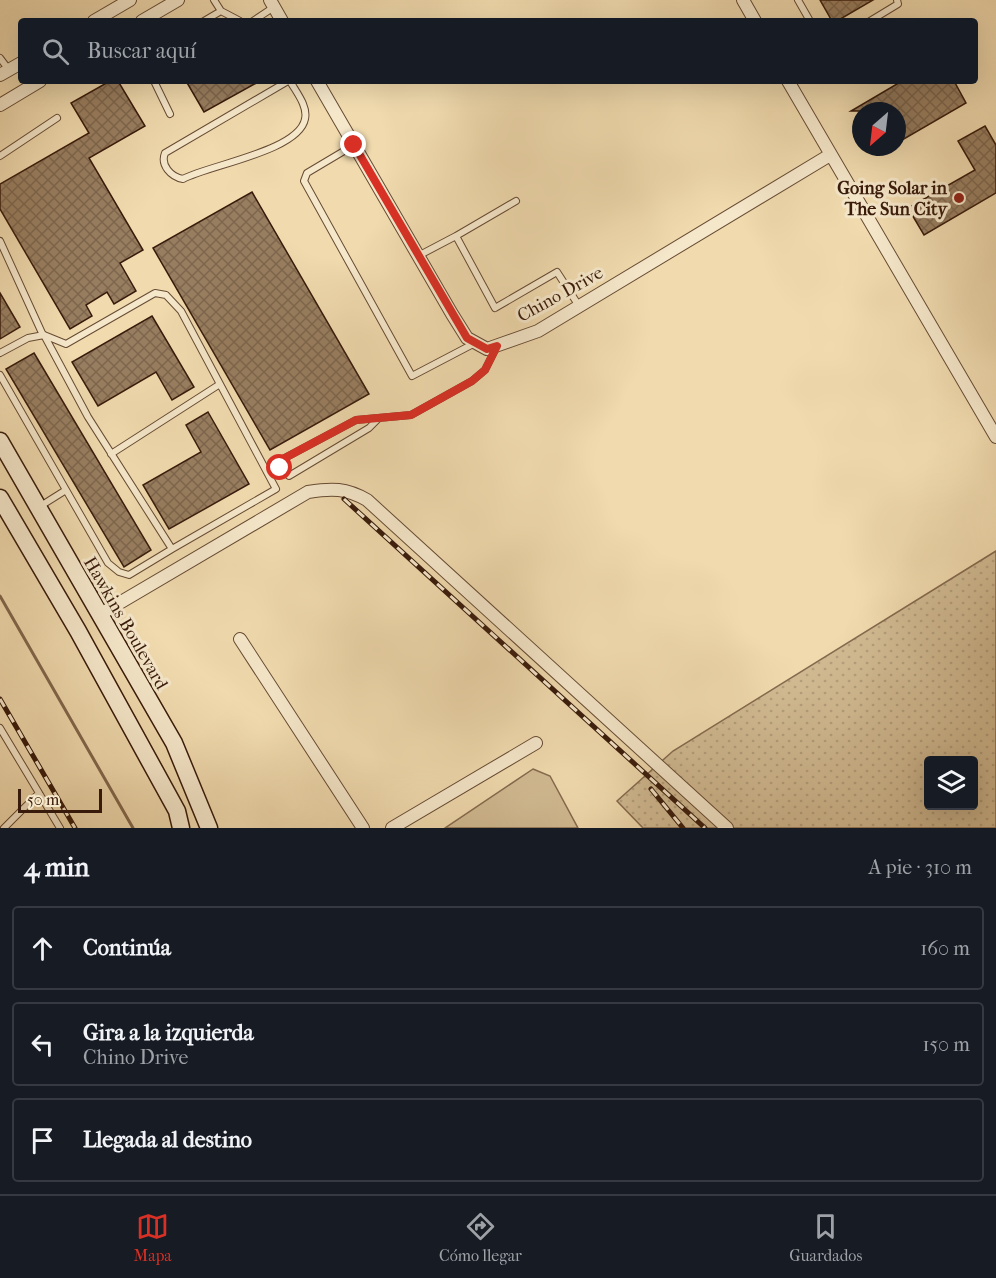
<!DOCTYPE html>
<html lang="es">
<head>
<meta charset="utf-8">
<style>
  body { margin:0; font-family:"IM FELL French Canon",serif; background:#20242c; color:#f1f3f6 }
  .controls { position:absolute; right:18px; bottom:18px; display:grid; overflow:hidden; border-radius:6px; box-shadow:0 6px 24px #0002 }
  .controls button { width:54px; height:54px; display:grid; place-items:center; padding:0; border:0; border-bottom:2px solid #363941; background:#171b24; color:#f1f3f6; font:30px sans-serif }
  .compass { position:absolute; left:852px; top:102px; width:54px; height:54px; border-radius:50%; background:#171b24; box-shadow:0 6px 24px #0002; rotate:208deg }
  .scale { position:absolute; left:18px; bottom:15px; width:84px; box-sizing:border-box; padding-left:6px; border:3px solid #391b0b; border-top:0; font-size:16px; line-height:21px; white-space:nowrap; color:#391b0b; -webkit-text-stroke:4px #f5e7ca; paint-order:stroke }
  .stop { position:absolute; width:18px; height:18px; margin:-14px; border:4px solid #d93025; border-radius:50%; background:#fff }
  .stop.end { background:#d93025; border-color:#fff; box-shadow:0 2px 6px #0008 }
  .list { margin:0; padding:0; list-style:none }
  h2 { display:flex; justify-content:space-between; align-items:center; height:78px; margin:0; padding:0 24px; font-size:26px }
  h2 small { font-size:20px; font-weight:400; color:#9ea1a6 }
  .list li { display:grid; grid-template-columns:39px 1fr auto; gap:18px; align-items:center; box-sizing:border-box; height:84px; margin:0 12px 12px; padding:0 12px; border:2px solid #363941; border-radius:6px }
  .list b { display:block; font-size:22px; white-space:nowrap }
  .list p { margin:0; font-size:20px; white-space:nowrap; color:#9ea1a6 }
  .list em { font-size:20px; font-style:normal; color:#9ea1a6 }
  .icon { flex:none; width:33px; height:33px; fill:none; stroke:currentColor; stroke-width:2; stroke-linecap:round; stroke-linejoin:round }
  .map { position:relative; flex:none; width:996px; height:828px; overflow:hidden }
  .search { position:absolute; background:#171b24; box-shadow:0 6px 24px #0002; left:18px; right:18px; top:18px; height:66px; display:flex; align-items:center; gap:15px; box-sizing:border-box; padding:0 21px; border-radius:6px; color:#9ea1a6; font-size:22px }
  .sheet { height:366px; background:#171b24 }
  nav { display:flex; justify-content:space-around; align-items:center; box-sizing:border-box; height:84px; border-top:2px solid #363941; background:#171b24; font-size:16px; color:#9ea1a6 }
  nav a { display:grid; justify-items:center; gap:3px }
  nav .on { color:#d93025 }
  .map>svg:first-child { display:block }
</style>
</head>
<body>
<div class="map">
<svg width="996" height="828" viewBox="0 0 996 828">
  <defs>
    <pattern id="grass-dots" width="8" height="8" patternUnits="userSpaceOnUse" patternTransform="scale(1.5)"><rect width="8" height="8" fill="#d1ba92"/><path d="M2 2h.1M6 6h.1" fill="none" stroke="#b49f7d" stroke-width="1.8" stroke-linecap="round"/></pattern>
    <pattern id="building-cross-hatch" width="8" height="8" patternUnits="userSpaceOnUse" patternTransform="scale(1.5)"><rect width="8" height="8" fill="#987e60"/><path d="M0 0l8 8M0 8l8-8" fill="none" stroke="#7d664d"/></pattern>
  </defs>
  <rect width="100%" height="100%" fill="#f0daae"/>
  <filter id="stains"><feTurbulence type="fractalNoise" baseFrequency=".00333" numOctaves="4"/><feColorMatrix values="0 0 0 0 .2 0 0 0 0 .09 0 0 0 0 .02 0 0 0 .5 -.17"/></filter>
  <radialGradient id="worn" r=".72"><stop offset=".6" stop-color="#630" stop-opacity="0"/><stop offset="1" stop-color="#630" stop-opacity=".3"/></radialGradient>
  <path fill="url(#grass-dots)" stroke="#856a4e" stroke-width="1.5" fill-rule="evenodd" d="M996,551V828H643L617,801L673,751ZM928,760H974V806H928Z"/>
  <path fill="#d1ba92" stroke="#856a4e" stroke-width="1.5" d="M533,769L550,776L578,828H445Z"/>
  <g fill="none" stroke-linecap="round" stroke-linejoin="round">
    <path stroke="#82674c" stroke-width="3" d="M0,596L133,828"/>
  </g>
  <path fill="url(#building-cross-hatch)" stroke="#391b0b" stroke-width="1.5" d="M820,0H873L837,21H832Z
    M110,81H118L145,126L89,158L143,250L120,263L136,291L114,304L107,292L86,305L92,316L70,329L0,209V184L89,133L71,103Z
    M186,81H260L204,112Z
    M902,81H954L966,103L897,143V111H851Z
    M985,126L996,145V193L924,235L908,208L975,170L958,141Z
    M252,192L369,394L270,450L153,248Z
    M0,293L20,327L0,339Z
    M152,316L194,387L172,400L156,372L98,406L72,362Z
    M34,353L151,550L124,567L6,369Z
    M208,412L249,484L169,529L143,485L201,452L186,425Z"/>
  <g fill="none" stroke-linecap="round" stroke-linejoin="round">
    <defs>
      <path id="lane" d="M214,0L221,11L240,21
        M798,0L810,21
        M204,21L221,11
        M253,21L274,7
        M870,21L898,4L897,0
        M0,58L9,70
        M154,81L170,114
        M288,81L165,153C160,165 171,177 183,179C209,165 299,151 305,119C308,106 296,92 290,81
        M354,145L307,173L304,181L412,376L475,343
        M0,156L57,118
        M456,236L516,201
        M0,241L42,333L44,335L88,417L172,549L276,489L181,311L166,295L155,293L66,344L44,335L28,338L0,353
        M418,256L456,236L495,308L557,272L579,306
        M0,375L108,563L119,572L129,575L172,549
        M378,419L369,428L289,476L280,468L281,460L356,420L411,415L472,381L485,370L497,346
        M111,454L220,384
        M39,507L66,490
        M0,728L60,828
        M4,828L39,793"/>
      <path id="street" d="M270,0L282,21
        M743,0L755,21
        M94,21L130,0
        M142,21L178,0
        M0,75L21,63
        M317,81L452,314L467,338L487,349L538,331L830,155
        M788,81L996,437
        M0,105L40,81
        M99,615L308,492C332,488 346,488 367,500L727,828
        M240,639L363,828
        M392,828L536,743"/>
      <path id="secondary" d="M0,441L174,743L209,828
        M0,498L78,631L177,811L181,828"/>
    </defs>
    <use href="#lane" stroke="#674b34" stroke-width="8"/>
    <use href="#street" stroke="#674b34" stroke-width="14"/>
    <use href="#secondary" stroke="#391b0b" stroke-width="19"/>
    <use href="#lane" stroke="#f5e7ca" stroke-width="6"/>
    <use href="#street" stroke="#f5e7ca" stroke-width="12"/>
    <use href="#secondary" stroke="#f5e7ca" stroke-width="16"/>
    <defs>
      <path id="rail" d="M344,499L705,828
        M0,699L75,828
        M651,789L683,828"/>
    </defs>
    <use href="#rail" stroke="#391b0b" stroke-width="5"/>
    <use href="#rail" stroke="#f5e7ca" stroke-width="3" stroke-dasharray="9" stroke-linecap="butt"/>
  </g>
  <g fill="none" stroke-linecap="round" stroke-linejoin="round">
    <path stroke="#d93025" stroke-width="8" d="M280,468L281,460L356,420L411,415L472,381L485,370L497,346L487,349L467,338L354,145"/>
  </g>
  <circle fill="#8f2418" stroke="#f5e7ca" stroke-width="2" cx="959" cy="198" r="6"/>
  <g text-anchor="middle" stroke-width="6" stroke-linejoin="round" paint-order="stroke">
    <g font-size="18" font-weight="bold" fill="#391b0b" stroke="#f5e7ca" text-anchor="end">
      <text x="947" y="194">Going Solar in<tspan x="947" dy="21">The Sun City</tspan></text>
    </g>
    <g font-size="18" fill="#391b0b" stroke="#f5e7ca">
      <text transform="translate(560 294) rotate(-29)" y="6">Chino Drive</text>
      <text transform="translate(126 623) rotate(60)" y="6">Hawkins Boulevard</text>
    </g>
  </g>
  <rect width="100%" height="100%" filter="url(#stains)"/>
  <rect width="100%" height="100%" fill="url(#worn)"/>
</svg>
<div class="controls">
<button><svg class="icon" aria-label="layers" viewBox="0 0 24 24"><path d="M12 4l9 5-9 5-9-5zM3 14l9 5 9-5"/></svg></button>
</div>
<svg class="compass" viewBox="-18 -18 36 36"><path d="M0-13l5 13h-10z" fill="#e53935"/><path d="M0 13l5-13h-10z" fill="#9ea1a6"/></svg>
<div class="scale">50 m</div>
<div class="stop" style="left:280px;top:468px"></div>
<div class="stop end" style="left:354px;top:145px"></div>
<div class="search"><svg class="icon" aria-label="search" viewBox="0 0 24 24"><circle cx="10" cy="10" r="6"/><path d="M15 15l6 6"/></svg>Buscar aquí</div>
</div>
<section class="sheet">
<h2>4 min<small>A pie · 310 m</small></h2>
<ul class="list">
<li><svg class="icon" aria-label="ahead" viewBox="0 0 24 24"><path d="M12 20V5M6 11l6-6 6 6"/></svg><div><b>Continúa</b></div><em>160 m</em></li>
<li><svg class="icon" aria-label="left" viewBox="0 0 24 24"><path d="M17 20v-9H6M10 6l-5 5 5 5"/></svg><div><b>Gira a la izquierda</b><p>Chino Drive</p></div><em>150 m</em></li>
<li><svg class="icon" aria-label="arrive" viewBox="0 0 24 24"><path d="M6 21V4h12l-3 4 3 4H6"/></svg><div><b>Llegada al destino</b></div></li>
</ul>
</section>
<nav>
<a class="on"><svg class="icon" aria-label="map" viewBox="0 0 24 24"><path d="M3 6l6-2 6 2 6-2v14l-6 2-6-2-6 2zM9 4v14M15 6v14"/></svg>Mapa</a>
<a><svg class="icon" aria-label="directions" viewBox="0 0 24 24"><path d="M12 3l9 9-9 9-9-9zM9 14v-3h6M13 9l2 2-2 2"/></svg>Cómo llegar</a>
<a><svg class="icon" aria-label="saved" viewBox="0 0 24 24"><path d="M7 4h10v16l-5-4-5 4z"/></svg>Guardados</a>
</nav>
</body>
</html>
